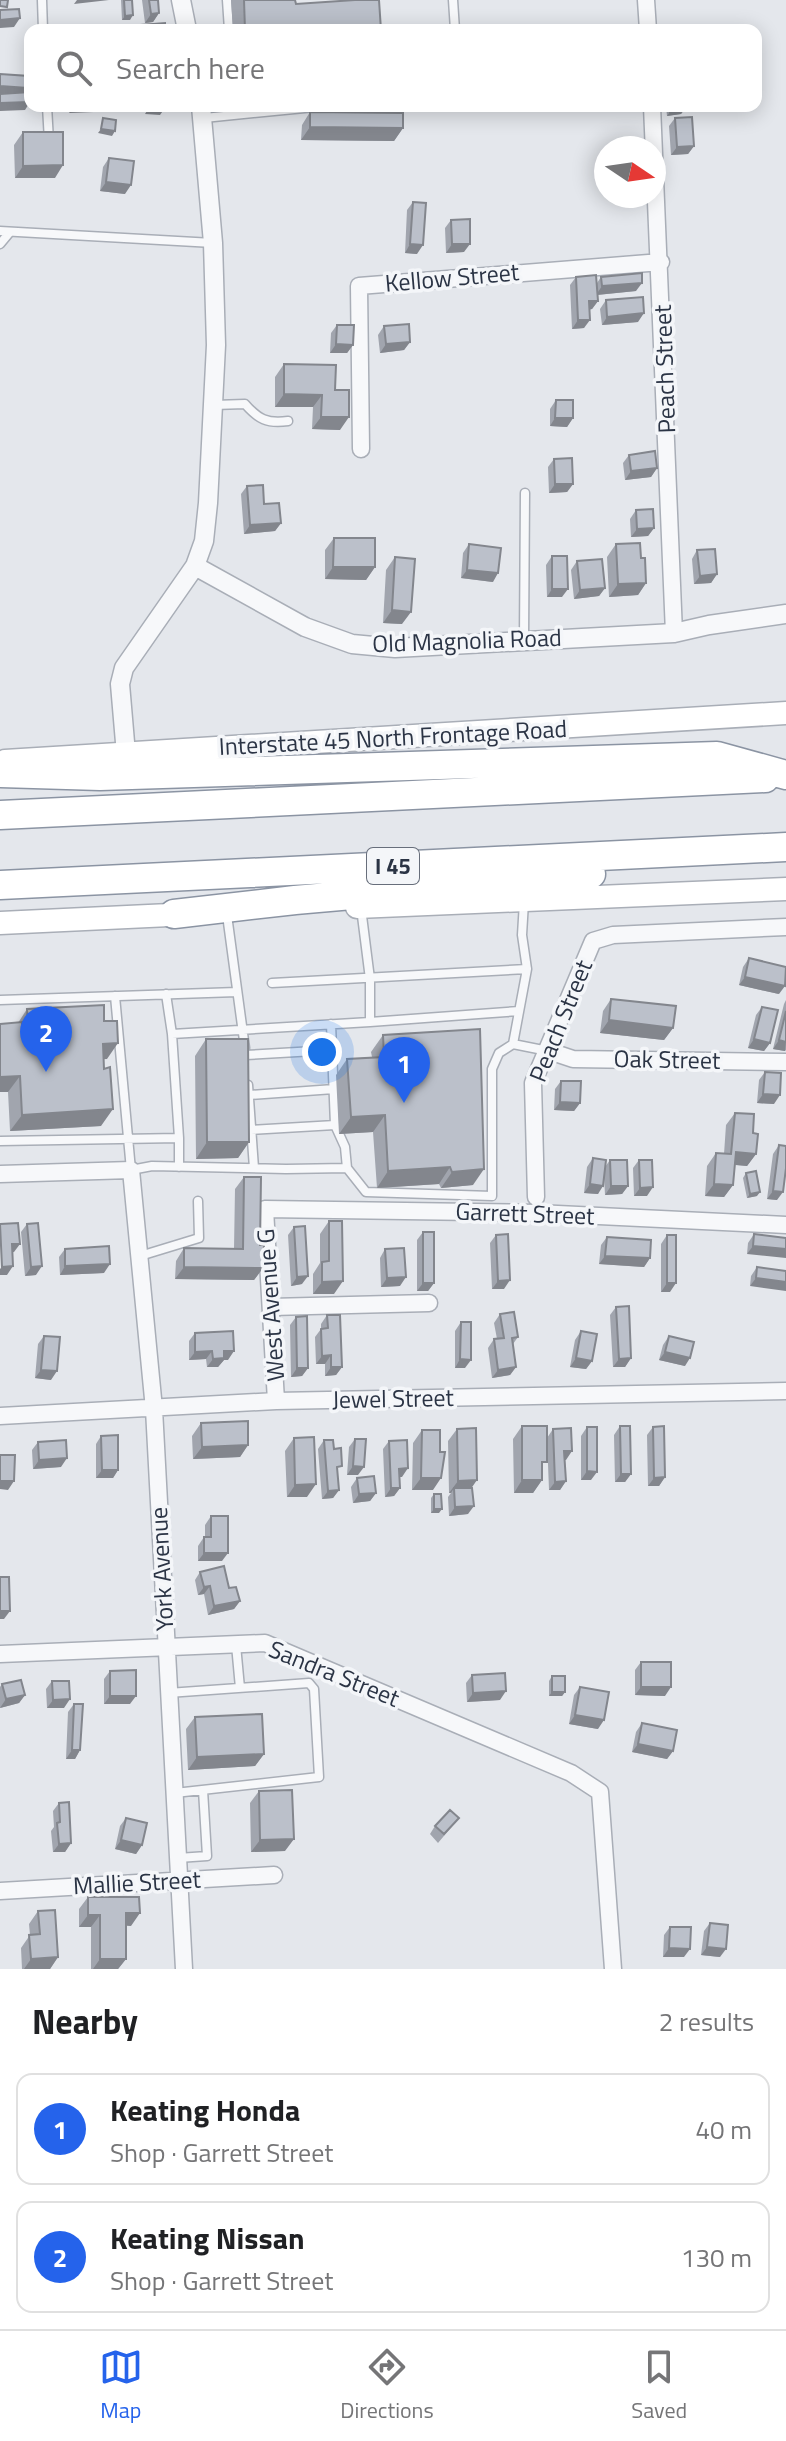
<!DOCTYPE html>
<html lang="en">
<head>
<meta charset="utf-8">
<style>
  body { margin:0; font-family:"Titillium Web",sans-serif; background:#f6f6f6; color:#202124 }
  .compass { position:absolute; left:594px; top:136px; width:72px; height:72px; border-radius:50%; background:#fff; box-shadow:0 4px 20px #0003; rotate:103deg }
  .you { position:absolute; left:322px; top:1052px; width:28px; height:28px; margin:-20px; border:6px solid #fff; border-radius:50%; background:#1a73e8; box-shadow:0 0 0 12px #1a73e833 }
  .badge { display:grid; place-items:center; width:52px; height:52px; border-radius:50%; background:#2563eb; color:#fff; font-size:26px; font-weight:700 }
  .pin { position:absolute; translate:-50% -66px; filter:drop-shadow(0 2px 4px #0008) }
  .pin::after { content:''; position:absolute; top:42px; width:28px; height:24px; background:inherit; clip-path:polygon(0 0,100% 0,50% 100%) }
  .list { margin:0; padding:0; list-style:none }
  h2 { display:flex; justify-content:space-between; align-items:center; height:104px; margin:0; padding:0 32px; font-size:34px }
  h2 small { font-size:26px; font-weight:400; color:#757577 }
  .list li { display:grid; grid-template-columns:52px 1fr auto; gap:24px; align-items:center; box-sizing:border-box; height:112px; margin:0 16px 16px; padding:0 16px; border:2px solid #e0e0e0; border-radius:16px }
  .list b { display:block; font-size:30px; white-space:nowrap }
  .list p { margin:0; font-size:26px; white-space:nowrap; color:#757577 }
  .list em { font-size:26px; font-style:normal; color:#757577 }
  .icon { flex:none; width:44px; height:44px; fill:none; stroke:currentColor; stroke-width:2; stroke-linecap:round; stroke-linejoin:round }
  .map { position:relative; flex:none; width:786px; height:1969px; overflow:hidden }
  .search { position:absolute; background:#fff; box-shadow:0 4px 20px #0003; left:24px; right:24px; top:24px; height:88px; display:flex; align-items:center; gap:20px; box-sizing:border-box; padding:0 28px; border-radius:16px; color:#757577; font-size:30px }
  .sheet { height:360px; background:#fff }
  nav { display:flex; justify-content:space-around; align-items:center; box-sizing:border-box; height:112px; border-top:2px solid #e0e0e0; background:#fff; font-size:22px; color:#757577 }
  nav a { display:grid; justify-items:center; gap:4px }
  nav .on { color:#2563eb }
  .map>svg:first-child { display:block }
</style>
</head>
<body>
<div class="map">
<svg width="786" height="1969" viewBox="0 0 786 1969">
  <rect width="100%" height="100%" fill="#e4e7ec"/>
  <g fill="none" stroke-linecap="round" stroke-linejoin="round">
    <defs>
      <path id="service" d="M42,0L43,30
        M227,0L229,30
        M453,0L455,30
        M47,106L49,141
        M204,118L325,106
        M0,231L213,243
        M0,244L10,232
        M214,405L245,404C258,419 267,424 288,421
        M524,640L525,493
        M361,908L370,979V1022L519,1011
        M227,915L245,1048
        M272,983L527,969L522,935L524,902
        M166,994L172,1034
        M115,996L131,1170L152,1166L286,1169L347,1168L366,1192L492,1196V1069L499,1053L513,1044L548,1051
        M0,1000L237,992
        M331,1024L335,1125L345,1147L347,1168
        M513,1044L527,969
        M246,1055L332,1050
        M248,1085L254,1168
        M249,1095L334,1089
        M251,1130L335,1125
        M179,1138L172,1034L370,1022
        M0,1141L179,1138V1167
        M140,1256L199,1238L198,1201
        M236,1645L240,1688
        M168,1693L309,1683L314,1689L319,1777L175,1793
        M178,1858L207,1856L203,1790"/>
      <path id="minor" d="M646,0L648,30
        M652,106L674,633
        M361,449L359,286L661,262
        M549,1051L573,1059L786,1062
        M0,1174L131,1170L154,1409L184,1969
        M536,1197L533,1083L593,941L613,935L786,927
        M271,1307L429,1303
        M276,1401L265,1209L537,1213L786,1225
        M0,1416L276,1401L786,1391
        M0,1654L265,1643L571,1773L600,1792L613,1969
        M0,1891L274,1875"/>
      <path id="tertiary" d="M181,0L187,30
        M201,106L213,243L216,345L208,503L204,541L195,566L305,627L352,644L395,648L674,633L709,625L786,614
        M126,754L120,684L124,668L195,566"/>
      <path id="secondary" d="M5,761L786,713
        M357,907L786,889
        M0,923L191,914"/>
      <path id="motorway" d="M0,773L100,776L717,756L786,775
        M0,815L765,778
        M0,885L786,847
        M174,914L295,900L591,874"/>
    </defs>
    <use href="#service" stroke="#a9aeb7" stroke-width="11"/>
    <use href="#minor" stroke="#a9aeb7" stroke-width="19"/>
    <use href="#tertiary" stroke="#a9aeb7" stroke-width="21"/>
    <use href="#secondary" stroke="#a9aeb7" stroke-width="25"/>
    <use href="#motorway" stroke="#8b94a3" stroke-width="31"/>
    <use href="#service" stroke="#f7f8fa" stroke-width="8"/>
    <use href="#minor" stroke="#f7f8fa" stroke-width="16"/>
    <use href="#tertiary" stroke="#f7f8fa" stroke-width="18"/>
    <use href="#secondary" stroke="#fff" stroke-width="22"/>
    <use href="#motorway" stroke="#fff" stroke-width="28"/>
  </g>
  <path fill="#a1a5ae" d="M121,0H132L130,20H122Z
    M142,0H158L159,13L153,22L145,23Z
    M231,0H295L296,4L381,30H233Z
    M666,106H684V110L681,114L667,116Z
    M310,112L403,128L394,141L301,140L302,125Z
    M675,118L694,146L688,154L671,155L669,126Z
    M23,132L55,178H15L14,145Z
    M109,158L125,194L100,191L103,167Z
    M413,202L417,254L405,253L407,210Z
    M451,220L464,252L446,253L445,228Z
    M576,277L597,283L601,277L636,291L597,295L598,301L592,309L589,310L584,328L572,329L570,285Z
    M606,300L638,322L602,325L600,309Z
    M337,325L353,345L347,353H330L331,333Z
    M384,326L410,342L404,350L380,353L378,335Z
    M284,364L335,390L340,430L312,429L313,407H275V377Z
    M556,400L573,418L567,427L550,426V409Z
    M629,455L657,468L651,477L625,480L623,463Z
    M554,459L573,484L567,492L549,493L548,467Z
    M247,486L281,523L275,531L244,534L241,494Z
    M636,510L654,528L648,536L631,537L630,519Z
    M334,538L375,567L366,580L325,579V550Z
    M469,544L493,582L461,578L463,553Z
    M616,544L641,558L646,583L638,595L609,597L607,557Z
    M697,550L717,574L711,583L694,584L692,559Z
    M552,556L562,597H547L546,565Z
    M395,557L402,624L383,623L386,570Z
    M577,561L605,588L599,596L574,599L571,570Z
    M749,958L779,994L739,985L743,967Z
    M611,999L673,1028L664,1040L600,1033L603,1011Z
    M786,1000V1050L785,1051L773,1049L784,1004Z
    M762,1007L770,1043L764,1051L748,1048L756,1015Z
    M27,1009L107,1059H104L101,1126L10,1131L8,1092H0V1024L18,1023Z
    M383,1035L473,1185L441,1188L439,1184L377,1188L373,1132L339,1134L336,1075L347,1059L372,1057L371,1052Z
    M206,1039L249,1142L238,1158L196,1159L195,1056Z
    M765,1072L774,1104L757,1103L759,1080Z
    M561,1081L580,1103L574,1111L554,1110L555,1089Z
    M735,1113L753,1133L756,1154L747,1166L735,1165L733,1185L724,1197L705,1196L707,1166L716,1153L724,1154L726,1125Z
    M779,1145L777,1200L767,1199L773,1154Z
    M593,1158L605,1167L610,1160L628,1186L622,1194L605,1195L604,1176L598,1194L584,1193L587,1167Z
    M639,1160L647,1196H634L633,1168Z
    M746,1173L757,1196L747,1198L743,1178Z
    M244,1177L260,1245L263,1268L254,1280L175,1279L176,1261L184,1248L234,1249L235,1189Z
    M329,1221L334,1294H313V1274L320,1263V1234Z
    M27,1224L36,1275L25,1276L21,1232Z
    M294,1227L302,1284L291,1286L288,1235Z
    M423,1232L434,1283L428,1291H417V1240Z
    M754,1234L786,1238L747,1254L748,1243Z
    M496,1235L504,1289H492L490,1243Z
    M667,1235L670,1292H661V1244Z
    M607,1237L650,1258L644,1267L599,1264L601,1245Z
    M65,1249L104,1273L60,1275L59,1257Z
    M385,1249L400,1286L381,1287L380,1258Z
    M757,1267L786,1271L750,1286L751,1276Z
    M616,1307L631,1358L625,1367H613L610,1315Z
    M500,1314L518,1337L513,1344L516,1367L510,1375L492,1378L488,1348L494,1339H497L494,1323Z
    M327,1315L342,1367L336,1375L325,1376V1364H316L315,1337L321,1329V1324Z
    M296,1317L308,1368L302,1376L291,1377L290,1325Z
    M461,1322L465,1368H455V1331Z
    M581,1331L592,1361L586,1369L570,1367L575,1340Z
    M195,1333L228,1360H224L218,1367H207L206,1359L189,1360V1341Z
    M44,1336L51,1380L35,1378L38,1344Z
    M669,1336L685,1366L659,1360L663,1345Z
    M201,1423L248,1445L240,1457L193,1459L192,1436Z
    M522,1426L542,1469V1480L533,1493H514L513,1439Z
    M620,1426L631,1474L625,1482H615L614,1435Z
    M587,1427L591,1480H581V1436Z
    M653,1427L665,1477L659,1486H648L647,1435Z
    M457,1429L472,1488L468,1514L449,1516L448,1497L451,1493H449L448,1441Z
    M553,1429L566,1460H565L566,1481L560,1490H549L547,1438Z
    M422,1430L433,1490H412L413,1443Z
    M101,1436L118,1470L113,1478H96V1444Z
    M294,1438L307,1497H287L285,1451Z
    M355,1439L358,1475H347L349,1447Z
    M324,1440L337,1473L339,1490L333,1498L322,1499L318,1449Z
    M389,1441L402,1477H400V1488L394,1496L385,1497L383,1449Z
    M38,1442L61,1467L33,1469L32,1450Z
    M357,1478L376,1493L370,1501L353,1503L351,1487Z
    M434,1494L439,1513H431V1498Z
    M211,1516L222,1561H198V1546L204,1537H205V1525Z
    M200,1572L240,1601L234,1609L208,1615L204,1594L198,1595L195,1580Z
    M641,1662L665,1696L635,1695V1670Z
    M110,1671L130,1704H104V1679Z
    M472,1675L500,1700L467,1702L466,1683Z
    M552,1676L565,1692L562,1696H549V1681Z
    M52,1681L64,1708H47L46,1689Z
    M2,1684L25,1695L19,1703L0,1708V1687Z
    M580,1687L598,1729L569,1724L574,1695Z
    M74,1704L80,1750L75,1759H66L68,1712Z
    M195,1717L264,1754L255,1766L188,1770L186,1729Z
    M642,1723L673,1751L667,1759L632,1752L636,1732Z
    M259,1791L285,1851L251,1852L250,1803Z
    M59,1803L71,1843L65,1852H53L51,1831L54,1827L53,1811Z
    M126,1818L142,1845L136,1854L115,1849L120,1826Z
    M459,1818L438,1843L430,1834L435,1826Z
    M88,1897L131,1926L126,1925V1959L118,1969H91V1927H79V1909Z
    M38,1911L58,1957L50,1969H22L21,1948L30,1935L29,1924Z
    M710,1923L720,1957L701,1955L704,1931Z
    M670,1927L684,1957H663L664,1935Z"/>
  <path fill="#83868d" d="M77,0H109L74,4Z
    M159,13L153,22L145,23L151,14Z
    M133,15L130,20H122L125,16Z
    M20,18L14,27L0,28V20Z
    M0,86L28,88L22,97L0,95Z
    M30,102L25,110L0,111V103Z
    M74,106H122L118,111L69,113Z
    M150,106H171L169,108H165L160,115L145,114Z
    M240,106H291L238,110Z
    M684,110L681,114L667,116L670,112Z
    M310,127L403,128L394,141L301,140Z
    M101,129L115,131L112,136L98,133Z
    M694,146L688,154L671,155L677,147Z
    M63,165L55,178H15L23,166Z
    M106,182L131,185L125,194L100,191Z
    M410,244L423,245L417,254L405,253Z
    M452,244H470L464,252L446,253Z
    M642,283L636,291L596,295L602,286Z
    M589,301H598L592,309L583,310Z
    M644,313L638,322L602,325L607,317Z
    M578,320H590L584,328L572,329Z
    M410,342L404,350L380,353L386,344Z
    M336,344L353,345L347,353H330Z
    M284,394L322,395L313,407H275Z
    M321,417H349L340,430L312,429Z
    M555,418H573L567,427L550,426Z
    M657,468L651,477L625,480L631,471Z
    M555,484H573L567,492L549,493Z
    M281,523L275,531L244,534L250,525Z
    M654,528L648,536L631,537L637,529Z
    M333,567H375L366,580L325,579Z
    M467,570L498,573L493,582L461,578Z
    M717,574L711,583L694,584L700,576Z
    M646,583L638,595L609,597L618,584Z
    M605,588L599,596L574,599L580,590Z
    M552,589H568L562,597H547Z
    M392,610L411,612L402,624L383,623Z
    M745,977L785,986L779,994L739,985Z
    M609,1020L673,1028L664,1040L600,1033Z
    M754,1039L770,1043L764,1051L748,1048Z
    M779,1040L786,1042L785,1051L773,1049Z
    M118,1043L107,1059L91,1060L103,1044Z
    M20,1076L8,1092H0V1077Z
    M763,1094L780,1095L774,1104L757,1103Z
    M560,1102L580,1103L574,1111L554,1110Z
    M113,1109L101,1126L10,1131L22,1115Z
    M385,1115L373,1132L339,1134L351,1117Z
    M207,1142H249L238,1158L196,1159Z
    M736,1152L756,1154L747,1166L727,1164Z
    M450,1167L439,1184L377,1188L388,1171Z
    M484,1169L473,1185L441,1188L452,1172Z
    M590,1184L603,1186L598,1194L584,1193Z
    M714,1184L733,1185L724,1197L705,1196Z
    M611,1186H628L622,1194L605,1195Z
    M653,1187L647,1196H634L640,1188Z
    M773,1191L783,1192L777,1200L767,1199Z
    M760,1192L757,1196L747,1198L750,1194Z
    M12,1244H20L14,1252L6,1253Z
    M753,1246L786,1249V1258L747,1254Z
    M605,1256L650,1258L644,1267L599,1264Z
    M110,1264L104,1273L60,1275L65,1266Z
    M13,1266L7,1275H0V1269L2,1267Z
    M42,1266L36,1275L25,1276L31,1267Z
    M184,1267L263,1268L254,1280L175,1279Z
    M308,1276L302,1284L291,1286L297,1277Z
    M406,1277L400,1286L381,1287L387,1278Z
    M756,1278L786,1282V1291L750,1286Z
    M510,1280L504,1289H492L498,1281Z
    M343,1281L334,1294H313L322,1282Z
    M423,1283H434L428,1291H417Z
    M667,1283H676L670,1292H661Z
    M212,1351L206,1359L189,1360L195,1352Z
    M224,1351H234L228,1360H224L218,1367H207L213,1359Z
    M665,1352L690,1358L685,1366L659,1360Z
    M331,1355L325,1364H316L322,1356Z
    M576,1358L592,1361L586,1369L570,1367Z
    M631,1358L625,1367H613L619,1359Z
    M460,1359L471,1360L465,1368H455Z
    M331,1367H342L336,1375L325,1376Z
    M516,1367L510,1375L492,1378L498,1370Z
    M297,1368H308L302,1376L291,1377Z
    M41,1370L57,1371L51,1380L35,1378Z
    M248,1445L240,1457L193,1459L202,1447Z
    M564,1451H572L566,1460H559Z
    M67,1458L61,1467L33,1469L39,1460Z
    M353,1466L364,1467L358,1475H347Z
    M408,1468L402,1477H394L399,1469Z
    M102,1470H118L113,1478H96Z
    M587,1471L597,1472L591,1480H581Z
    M621,1474H631L625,1482H615Z
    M665,1477L659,1486H648L654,1478Z
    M421,1478H441L433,1490H412Z
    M477,1480L468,1493L454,1488L451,1493H449L458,1481Z
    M522,1480H542L533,1493H514Z
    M0,1481H14L8,1490L0,1489Z
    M566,1481L560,1490H549L555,1482Z
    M316,1484L307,1497H287L295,1485Z
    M391,1488H400L394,1496L385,1497Z
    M339,1490L333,1498L322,1499L328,1491Z
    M376,1493L370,1501L353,1503L359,1494Z
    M474,1506L468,1514L449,1516L455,1507Z
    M434,1509H442L439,1513H431Z
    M204,1553H228L222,1561H198Z
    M210,1586L204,1594L198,1595L204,1587Z
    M240,1601L234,1609L208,1615L214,1606Z
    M0,1611H10L4,1619H0Z
    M641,1687H671L665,1696L635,1695Z
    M506,1691L500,1700L467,1702L473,1693Z
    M552,1692H565L562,1696H549Z
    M25,1695L19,1703L0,1708L6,1699Z
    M110,1696H136L130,1704H104Z
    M70,1699L64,1708H47L53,1700Z
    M575,1715L604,1720L598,1729L569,1724Z
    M638,1744L673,1751L667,1759L632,1752Z
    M72,1750H80L75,1759H66Z
    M264,1754L255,1766L188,1770L197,1757Z
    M294,1839L285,1851L251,1852L260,1840Z
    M121,1840L142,1845L136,1854L115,1849Z
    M71,1843L65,1852H53L59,1844Z
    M126,1913H140L131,1926L117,1925Z
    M88,1915H100L91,1927H79Z
    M707,1947L726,1949L720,1957L701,1955Z
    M669,1948L690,1949L684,1957H663Z
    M58,1957L50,1969H24L31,1959Z
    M100,1959H126L118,1969H93Z"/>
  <path fill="#bbc0ca" stroke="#83868d" stroke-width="2" d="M0,0H8L7,7L0,6Z
    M124,0H132L133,15L125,16Z
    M149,0H158L159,13L151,14Z
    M244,0H295L296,4L355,0H379L381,30H245Z
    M19,9L20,18L0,20V10Z
    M165,23V30H128V26Z
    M0,74L29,76L28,88L0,86Z
    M30,92V102L0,103V94Z
    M669,106H684V110L670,112Z
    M310,112L403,113V128L310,127Z
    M692,117L694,146L677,147L675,118Z
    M103,118L116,120L115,131L101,129Z
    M23,132H63V165L23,166Z
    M109,158L134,161L131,185L106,182Z
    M413,202L426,203L423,245L410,244Z
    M470,219V244H452L451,220Z
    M642,273V283L602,286L601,277Z
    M596,275L598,301H589L590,320H578L576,277Z
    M643,297L644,313L607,317L606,300Z
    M409,324L410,342L386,344L384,326Z
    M337,325H354L353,345L336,344Z
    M284,364L336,365L335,390H349V417H321L322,395L284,394Z
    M556,400H573V418H555Z
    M655,451L657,468L631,471L629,455Z
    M572,458L573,484H555L554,459Z
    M263,485L264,504L279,503L281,523L250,525L247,486Z
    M653,509L654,528L637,529L636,510Z
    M334,538H375V567H333Z
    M640,543L641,558H645L646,583L618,584L616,544Z
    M469,544L501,548L498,573L467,570Z
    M715,549L717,574L700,576L697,550Z
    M552,556H567L568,589H552Z
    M395,557L415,559L411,612L392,610Z
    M602,559L605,588L580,590L577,561Z
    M749,958L786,967L785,986L745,977Z
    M611,999L676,1006L673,1028L609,1020Z
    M104,1005V1021H117L118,1043L103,1044L104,1069L110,1067L113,1109L22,1115L20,1076L0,1077V1024L22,1022V1029L28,1028L27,1009Z
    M762,1007L778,1010L770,1043L754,1039Z
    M786,1011V1042L779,1040Z
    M480,1029L484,1169L452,1172L450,1167L388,1171L385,1115L351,1117L347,1059L384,1057L383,1035Z
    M206,1039H248L249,1142H207Z
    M765,1072L781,1073L780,1095L763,1094Z
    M561,1081H581L580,1103L560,1102Z
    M735,1113L754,1114L753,1133L758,1134L756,1154L736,1152L733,1185L714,1184L716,1153L731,1154Z
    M779,1145L786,1146V1168L783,1192L773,1191Z
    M593,1158L606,1160L603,1186L590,1184Z
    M610,1160H627L628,1186H611Z
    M639,1160H652L653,1187L640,1188Z
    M756,1171L760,1192L750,1194L746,1173Z
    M244,1177H261L260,1245H264L263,1268L184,1267V1248L243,1249Z
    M329,1221H342L343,1281L322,1282V1262L329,1261Z
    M18,1223L20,1244H12L13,1266L2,1267L0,1224Z
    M38,1223L42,1266L31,1267L27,1224Z
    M305,1226L308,1276L297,1277L294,1227Z
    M423,1232H434V1283H423Z
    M508,1234L510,1280L498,1281L496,1235Z
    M754,1234L786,1238V1249L753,1246Z
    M667,1235H676V1283H667Z
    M607,1237L651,1240L650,1258L605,1256Z
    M109,1246L110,1264L65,1266V1249Z
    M404,1248L406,1277L387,1278L385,1249Z
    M757,1267L786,1271V1282L756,1278Z
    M629,1306L631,1358L619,1359L616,1307Z
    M514,1312L518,1337L512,1338L516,1367L498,1370L494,1339L504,1338L500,1314Z
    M327,1315H340L342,1367H331V1355L322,1356L321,1329L328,1328Z
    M307,1316L308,1368H297L296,1317Z
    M461,1322H471V1360L460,1359Z
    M233,1331L234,1351H224V1358L213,1359L212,1351L195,1352V1333Z
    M581,1331L597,1334L592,1361L576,1358Z
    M44,1336L60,1337L57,1371L41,1370Z
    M669,1336L694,1342L690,1358L665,1352Z
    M248,1421V1445L202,1447L201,1423Z
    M522,1426H547V1462H542V1480H522Z
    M620,1426H630L631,1474H621Z
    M664,1426L665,1477L654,1478L653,1427Z
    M587,1427H597V1472L587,1471Z
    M476,1428L477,1480L458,1481L457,1429Z
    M571,1428L572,1451H564L566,1481L555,1482L553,1429Z
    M422,1430H440V1452H445L441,1478H421Z
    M118,1435V1470H102L101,1436Z
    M314,1437L316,1484L295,1485L294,1438Z
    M355,1439H366L364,1467L353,1466Z
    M66,1440L67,1458L39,1460L38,1442Z
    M324,1440H333L334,1449L341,1448L342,1466L337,1467L339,1490L328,1491Z
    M407,1440L408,1468L399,1469L400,1488H391L389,1441Z
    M0,1455H15L14,1481H0Z
    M374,1476L376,1493L359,1494L357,1478Z
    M454,1488H472L474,1506L455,1507Z
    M434,1494H441L442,1509H434Z
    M211,1516H228V1553H204V1537H211Z
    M224,1566L229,1588L236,1587L240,1601L214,1606L210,1586L204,1587L200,1572Z
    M0,1577H9L10,1611H0Z
    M641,1662H671V1687H641Z
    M136,1670V1696H110V1671Z
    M505,1673L506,1691L473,1693L472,1675Z
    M552,1676H565V1692H552Z
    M21,1680L25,1695L6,1699L2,1684Z
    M52,1681H69L70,1699L53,1700Z
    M580,1687L609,1692L604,1720L575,1715Z
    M74,1704H83L80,1750H72Z
    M262,1714L264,1754L197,1757L195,1717Z
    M642,1723L677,1730L673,1751L638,1744Z
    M292,1790L294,1839L260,1840L259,1791Z
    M69,1802L71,1843L59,1844L57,1823L60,1822L59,1803Z
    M450,1810L459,1818L444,1834L435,1826Z
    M126,1818L147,1823L142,1845L121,1840Z
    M88,1897H139L140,1913H126V1959H100V1915H88Z
    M55,1910L58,1957L31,1959L29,1935L40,1934L38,1911Z
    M710,1923L728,1925L726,1949L707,1947Z
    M670,1927H691L690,1949L669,1948Z"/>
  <g text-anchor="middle" stroke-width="7" stroke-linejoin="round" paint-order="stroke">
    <rect fill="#f4f6f9" stroke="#676e7b" stroke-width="2" x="367" y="848" width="52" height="36" rx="6"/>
    <g font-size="22" font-weight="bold" fill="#2b3445">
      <text x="393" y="874">I 45</text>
    </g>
    <g font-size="24" fill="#2b3445" stroke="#f4f6f9">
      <text transform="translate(452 278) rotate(-5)" y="8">Kellow Street</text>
      <text transform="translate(665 369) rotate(-92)" y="8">Peach Street</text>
      <text transform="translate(467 641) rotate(-2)" y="8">Old Magnolia Road</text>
      <text transform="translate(393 738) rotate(-3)" y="8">Interstate 45 North Frontage Road</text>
      <text transform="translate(561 1021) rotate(-68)" y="8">Peach Street</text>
      <text transform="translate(667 1060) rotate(1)" y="8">Oak Street</text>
      <text transform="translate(525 1214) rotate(2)" y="8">Garrett Street</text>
      <text transform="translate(271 1305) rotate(-94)" y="8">West Avenue G</text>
      <text transform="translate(393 1399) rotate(-1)" y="8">Jewel Street</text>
      <text transform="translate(162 1569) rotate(-93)" y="8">York Avenue</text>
      <text transform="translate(334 1674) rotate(22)" y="8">Sandra Street</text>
      <text transform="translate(137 1883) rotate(-3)" y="8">Mallie Street</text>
    </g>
  </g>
</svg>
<svg class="compass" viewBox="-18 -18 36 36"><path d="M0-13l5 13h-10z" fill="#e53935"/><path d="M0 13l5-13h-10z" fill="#757577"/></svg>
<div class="you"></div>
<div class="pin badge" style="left:404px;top:1103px">1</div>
<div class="pin badge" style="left:46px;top:1072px">2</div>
<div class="search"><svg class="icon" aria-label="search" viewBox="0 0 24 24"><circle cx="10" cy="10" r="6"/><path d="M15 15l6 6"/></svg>Search here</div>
</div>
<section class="sheet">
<h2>Nearby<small>2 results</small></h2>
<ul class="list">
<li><span class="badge">1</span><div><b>Keating Honda</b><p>Shop · Garrett Street</p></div><em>40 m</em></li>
<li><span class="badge">2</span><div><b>Keating Nissan</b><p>Shop · Garrett Street</p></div><em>130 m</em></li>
</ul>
</section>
<nav>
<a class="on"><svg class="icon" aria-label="map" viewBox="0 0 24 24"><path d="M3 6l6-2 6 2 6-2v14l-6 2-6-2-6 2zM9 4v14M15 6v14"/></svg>Map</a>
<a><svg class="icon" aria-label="directions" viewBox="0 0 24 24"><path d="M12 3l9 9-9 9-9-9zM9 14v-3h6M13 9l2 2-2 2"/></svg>Directions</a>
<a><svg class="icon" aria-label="saved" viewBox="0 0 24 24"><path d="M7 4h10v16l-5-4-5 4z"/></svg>Saved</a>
</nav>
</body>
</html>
